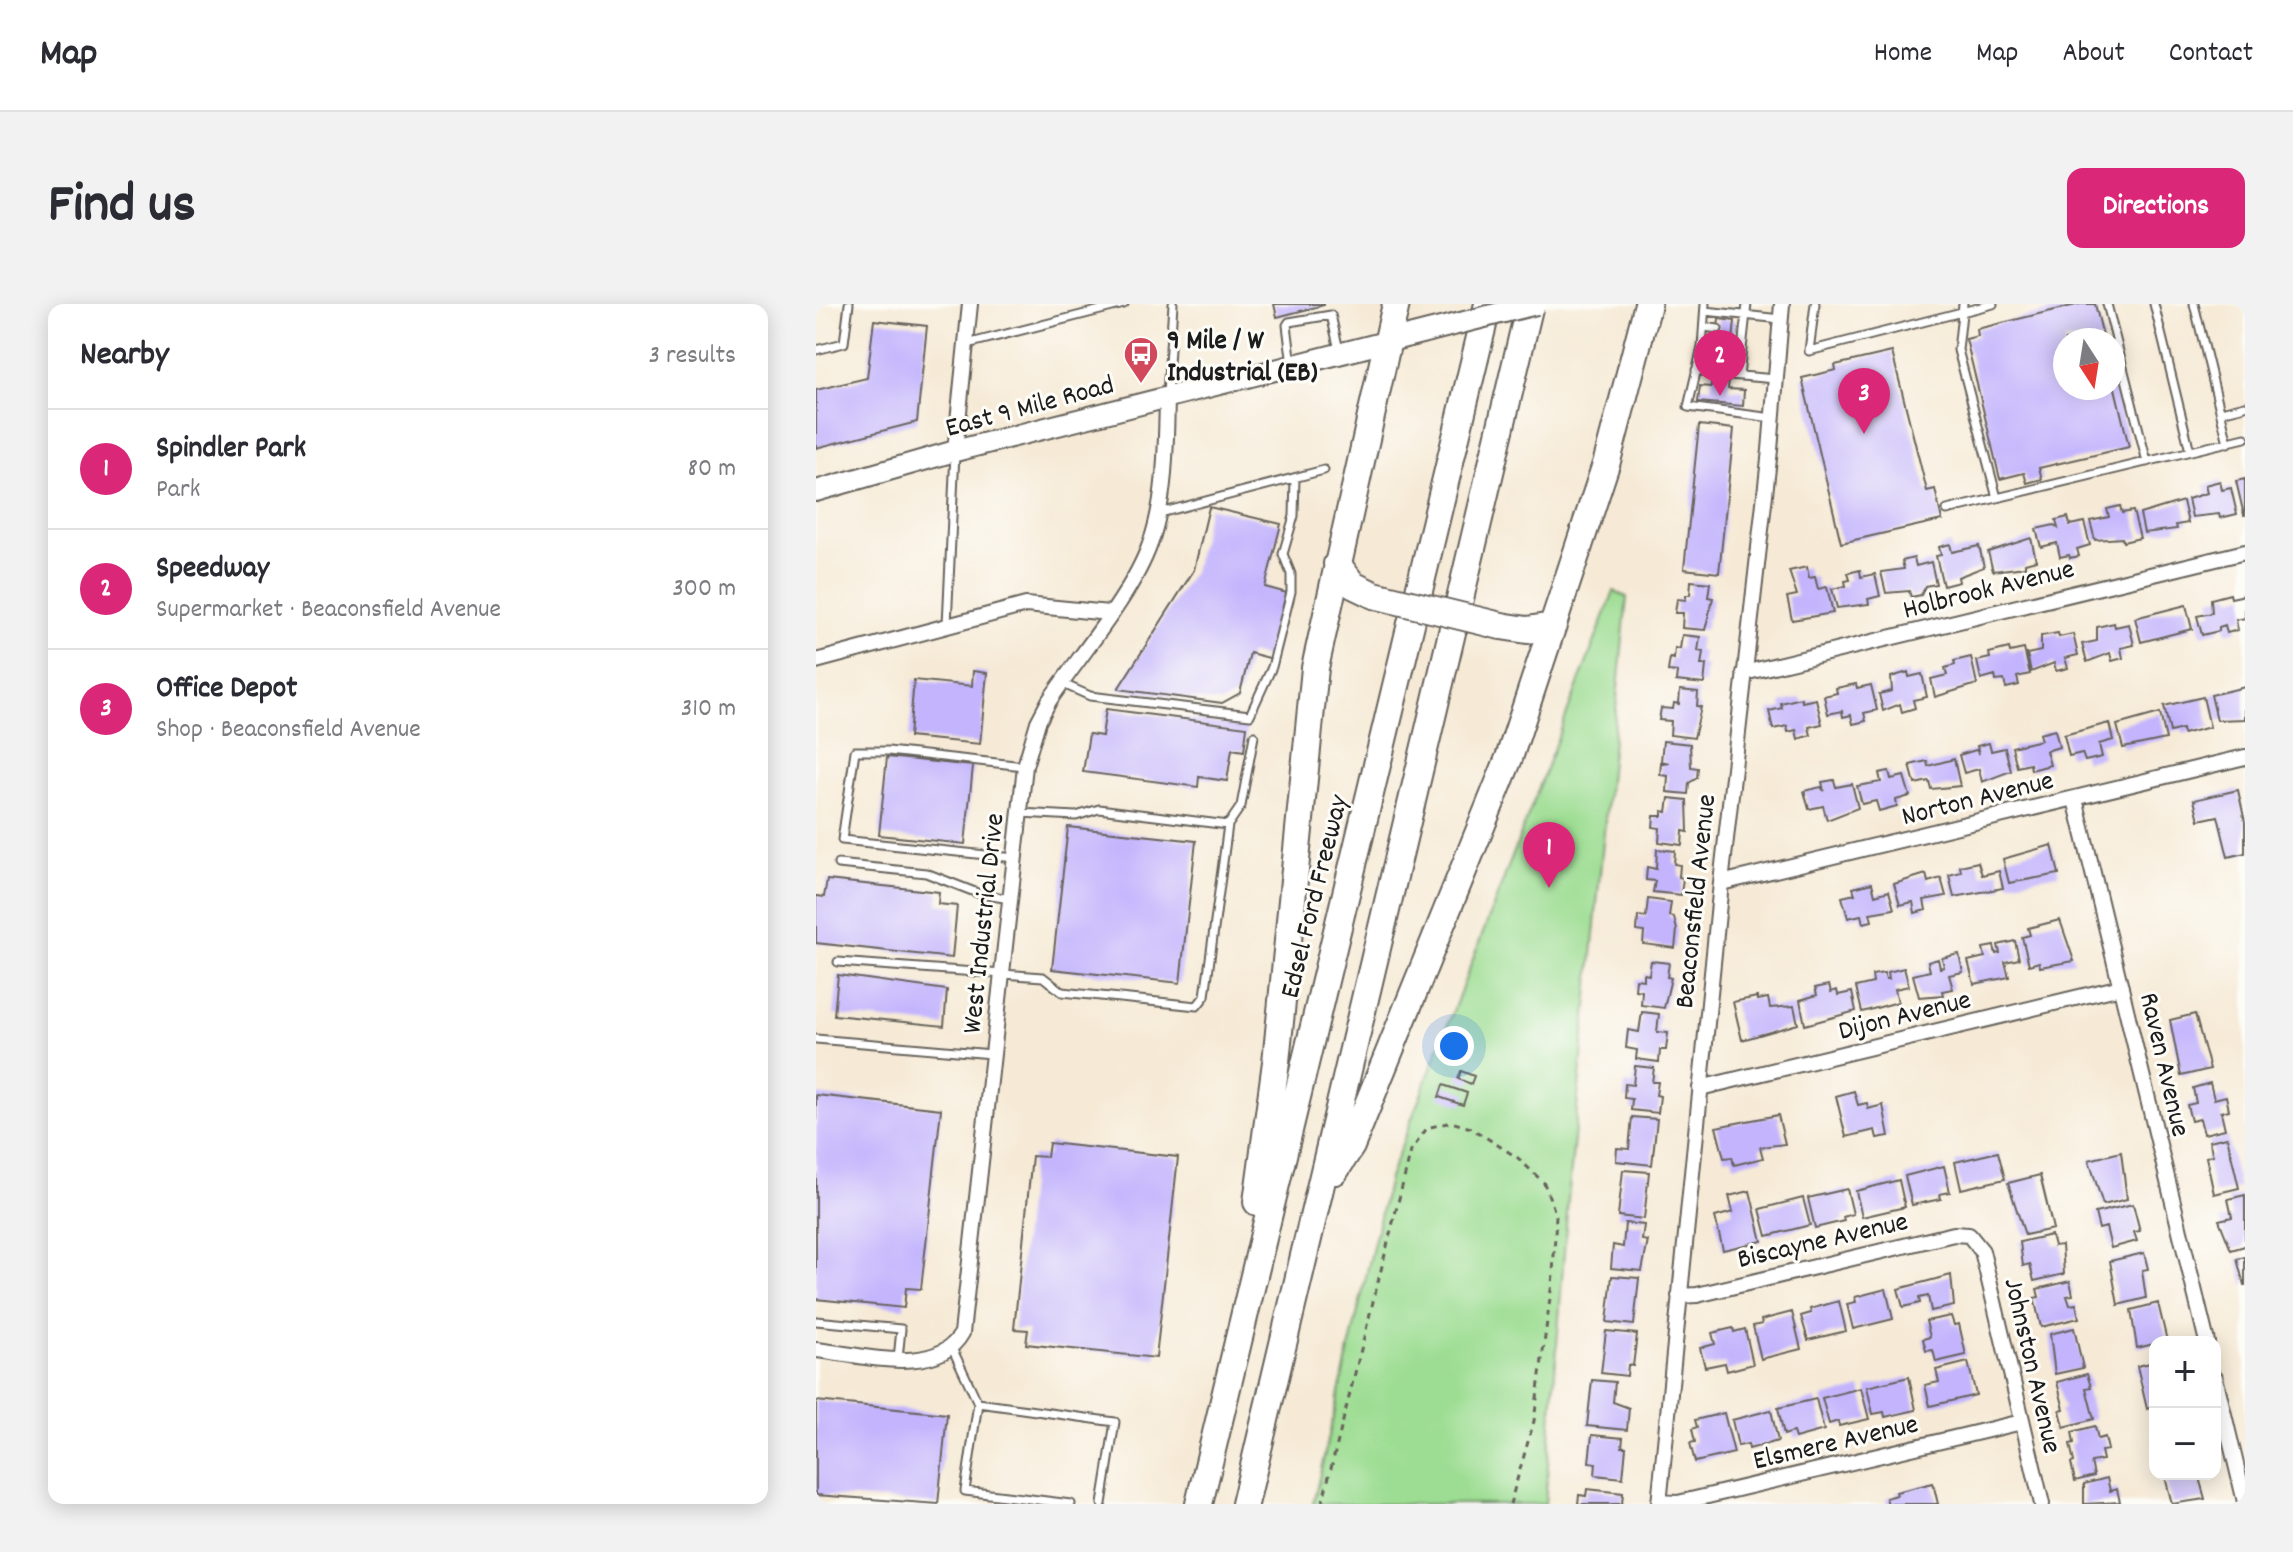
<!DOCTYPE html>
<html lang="en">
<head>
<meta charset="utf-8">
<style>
  body { margin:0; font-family:Dekko,sans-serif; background:#f2f2f3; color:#2b2b33 }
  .controls { position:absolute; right:24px; bottom:24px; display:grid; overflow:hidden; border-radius:16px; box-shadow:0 4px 20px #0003 }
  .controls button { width:72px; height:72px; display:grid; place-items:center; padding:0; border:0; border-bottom:2px solid #e1e1e2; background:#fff; color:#2b2b33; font:40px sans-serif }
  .compass { position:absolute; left:1237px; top:24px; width:72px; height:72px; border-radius:50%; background:#fff; box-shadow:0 4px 20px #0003; rotate:168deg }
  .you { position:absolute; left:638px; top:742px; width:28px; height:28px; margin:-20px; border:6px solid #fff; border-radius:50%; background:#1a73e8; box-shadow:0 0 0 12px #1a73e833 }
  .badge { display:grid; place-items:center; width:52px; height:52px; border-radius:50%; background:#db2777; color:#fff; font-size:26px; font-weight:700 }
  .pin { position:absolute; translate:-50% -66px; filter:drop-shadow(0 2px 4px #0008) }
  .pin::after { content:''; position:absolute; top:42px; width:28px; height:24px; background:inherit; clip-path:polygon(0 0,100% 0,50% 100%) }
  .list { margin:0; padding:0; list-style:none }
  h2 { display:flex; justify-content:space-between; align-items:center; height:104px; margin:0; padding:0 32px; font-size:34px }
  h2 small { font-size:26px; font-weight:400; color:#7c7c81 }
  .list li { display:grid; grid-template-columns:52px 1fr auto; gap:24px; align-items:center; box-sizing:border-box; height:120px; padding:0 32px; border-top:2px solid #e1e1e2 }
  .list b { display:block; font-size:30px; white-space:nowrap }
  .list p { margin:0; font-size:26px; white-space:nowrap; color:#7c7c81 }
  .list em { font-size:26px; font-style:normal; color:#7c7c81 }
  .map { position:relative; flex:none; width:1429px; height:1200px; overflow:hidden; border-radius:16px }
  header { display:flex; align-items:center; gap:48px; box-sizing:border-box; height:112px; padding:0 40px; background:#fff; border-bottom:2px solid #e1e1e2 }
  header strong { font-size:38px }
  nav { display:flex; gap:44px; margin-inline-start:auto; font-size:28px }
  .intro { display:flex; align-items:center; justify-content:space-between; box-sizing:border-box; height:192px; padding:0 48px }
  h1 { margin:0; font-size:56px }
  .button { padding:20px 36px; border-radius:16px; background:#db2777; color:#fff; font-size:28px; font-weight:700 }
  main { display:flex; gap:48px; padding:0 48px }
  aside { flex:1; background:#fff; border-radius:16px; box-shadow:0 4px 20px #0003 }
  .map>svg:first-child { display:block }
</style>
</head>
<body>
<header>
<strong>Map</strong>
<nav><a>Home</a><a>Map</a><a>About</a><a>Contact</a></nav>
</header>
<div class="intro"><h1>Find us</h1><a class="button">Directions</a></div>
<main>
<aside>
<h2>Nearby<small>3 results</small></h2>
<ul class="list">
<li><span class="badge">1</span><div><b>Spindler Park</b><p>Park</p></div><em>80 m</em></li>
<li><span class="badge">2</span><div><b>Speedway</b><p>Supermarket · Beaconsfield Avenue</p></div><em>300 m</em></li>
<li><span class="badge">3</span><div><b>Office Depot</b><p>Shop · Beaconsfield Avenue</p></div><em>310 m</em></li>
</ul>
</aside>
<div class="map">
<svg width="1429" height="1200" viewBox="0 0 1429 1200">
  <rect width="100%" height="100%" fill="#fdfcf7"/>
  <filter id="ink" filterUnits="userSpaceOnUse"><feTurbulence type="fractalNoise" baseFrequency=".0125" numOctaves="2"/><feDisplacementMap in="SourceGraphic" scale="16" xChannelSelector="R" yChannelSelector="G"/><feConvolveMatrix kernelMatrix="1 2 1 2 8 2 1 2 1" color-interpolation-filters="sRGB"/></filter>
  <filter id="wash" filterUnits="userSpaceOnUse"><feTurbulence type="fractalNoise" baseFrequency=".006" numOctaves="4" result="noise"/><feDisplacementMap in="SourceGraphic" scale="32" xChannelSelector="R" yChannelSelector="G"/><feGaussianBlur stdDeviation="1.8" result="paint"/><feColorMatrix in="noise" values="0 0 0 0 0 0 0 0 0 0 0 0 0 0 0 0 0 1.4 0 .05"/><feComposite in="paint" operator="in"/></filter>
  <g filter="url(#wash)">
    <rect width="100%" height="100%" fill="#f6ead6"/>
    <path fill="#9ddd93" stroke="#5c7c58" stroke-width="2" d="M798,287L811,293L752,896L729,1200H497L573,874Z"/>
    <g id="blocks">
      <path fill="#c3b4fd" d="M458,0H508V1L461,13Z
        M1264,0H1279L1288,36H1249V84H1299L1313,143L1223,164L1226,175L1211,179L1208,169L1184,175L1150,35L1162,32L1161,25Z
        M903,15L919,17L912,85L928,86L927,102L882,98L884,82L895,83Z
        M58,16L111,22L101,118L0,144V86L51,74Z
        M1076,48L1111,187L1119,185L1126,216L1025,239L986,74L1020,66L1019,61Z
        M883,121L918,125L903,269L868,265Z
        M1429,175V211H1428L1420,177Z
        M1404,177L1406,186L1415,184L1421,210L1404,214L1403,210L1376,213L1372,195L1391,189L1389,181Z
        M1367,197L1372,219L1360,221L1361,225L1328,229L1324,210Z
        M1304,202L1306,209L1317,207L1324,234L1307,238L1306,234L1279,236L1274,217L1293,213L1291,205Z
        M393,203L465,220L449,283L471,289L457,355L434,349L424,389L406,399L302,385L378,266Z
        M1252,213L1254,221L1268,218L1274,241L1261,245L1263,252L1254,254L1253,251L1244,253L1241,239L1225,243L1220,225L1238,221L1242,224L1240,216Z
        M1215,234L1220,256L1209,259V263L1177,267L1172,248Z
        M1134,240L1136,248L1163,242L1168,263L1142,273L1143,278L1127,282L1120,252L1125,251L1123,243Z
        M1098,254L1100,262L1115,258L1120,280L1109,282L1105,291L1095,293L1093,287L1070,289L1065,268L1088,265L1086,257Z
        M991,263L993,274L999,273L1002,285L1011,283L1017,309L976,316L971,293L981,291L973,267Z
        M1044,266L1045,273L1059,270L1064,292L1052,295L1053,300L1021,304L1016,285L1030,282L1029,277L1034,276L1032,269Z
        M875,277L894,279L892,293L897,294L889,326L866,324L867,309H859L861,295L870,296V291H874Z
        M1414,290L1415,294L1429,291V314L1420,316L1422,326L1411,329L1409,321L1403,323V327L1386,331L1381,312L1396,309L1395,295Z
        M1370,301L1376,325L1325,338L1319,314Z
        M1298,319L1299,323L1313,320L1318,341L1305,344L1307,354L1296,357L1294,349L1271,358L1266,340L1281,337V323Z
        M1242,329L1243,333L1257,330L1262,351L1249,354L1252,364L1240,367L1238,359L1215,368L1211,350L1225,347V332Z
        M866,331L884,333L882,347L887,348L885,361H890L888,380L860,377L861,368L852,367L854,354L858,355L859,344L864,345Z
        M1193,344L1194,348L1208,345L1214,370L1201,373L1203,381L1190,384L1188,376L1180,377L1179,371L1165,375L1161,357L1174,354L1173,349Z
        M1155,353L1161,380L1119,393L1115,375L1131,371L1129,364L1139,361L1138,357Z
        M157,367L171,369L164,440L93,433L98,376L156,382Z
        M1092,368L1093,373L1106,370L1111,393L1097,396L1099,404L1086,408L1084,400L1067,407L1063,390L1076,387L1075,373Z
        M1040,380L1041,384L1055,381L1061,406L1048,409L1050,417L1037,420L1035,411L1027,413L1026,407L1012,410L1008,392L1021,389L1020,384Z
        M1429,383V415L1401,416L1395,391Z
        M864,386L882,388L881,402L885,403L878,434L854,431L855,417L843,416L845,404L857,405L858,399L863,400Z
        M1387,393L1394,423L1367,430L1366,425L1354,428L1348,402Z
        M985,394L986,398L1000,395L1006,420L993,423L995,431L982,435L980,426L972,428L971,422L957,425L953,407L966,404L965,399Z
        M290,405L431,423L428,447L416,445L411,477L383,473L382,483L267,468L273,430L286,432Z
        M1344,409L1350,435L1307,444L1301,421Z
        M1293,419L1297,436L1283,440L1286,453L1269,457L1266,449L1253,452L1248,431Z
        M1239,426L1243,443L1230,447L1234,461L1215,466L1214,460L1201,463L1196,443L1225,436L1223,430Z
        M847,437L874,440L875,463L882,464L881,474L873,479L872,490L851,488L852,472L844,471L845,459H853L845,457Z
        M1173,439L1175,447L1189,444L1195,467L1166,478L1163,465L1148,469L1143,451L1160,446L1163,450L1161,442Z
        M71,453L157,462L149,540L63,531Z
        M1138,455L1144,482L1115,485L1113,477L1099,480L1094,461L1111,457L1112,462Z
        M1073,467L1075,475L1088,472L1094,492L1080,496L1081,502L1063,507L1060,497L1046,500L1041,482L1065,478L1063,469Z
        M1018,476L1020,483L1036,480L1042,504L1011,516L1007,502L993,505L988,487L1005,483L1008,487L1006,478Z
        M1422,486L1429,518V549L1412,553L1402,512L1383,516L1378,496Z
        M853,494L871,496L872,528L867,527L866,541L843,538L844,524L837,523L838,512H846V507L851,508Z
        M252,523L380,537L364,679L236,665Z
        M1236,541L1243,570L1193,579L1187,555Z
        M841,545L859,547L858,560L864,561L863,573L867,574L865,591L837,588L839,577L830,576L831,563L840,565Z
        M1162,558L1166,571L1183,567L1187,584L1138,593L1133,571L1145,568L1144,562Z
        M1110,570L1112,578L1125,574L1130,592L1108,596L1110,606L1099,609L1097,598L1084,601L1078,580Z
        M11,576L123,588L122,600L141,602L136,654L0,639V592L8,593Z
        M1056,579L1059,591L1073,587L1078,605L1054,609L1056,617L1047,619L1045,611L1032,614L1026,593L1039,590L1037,584Z
        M832,595L855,598L853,612L858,613L861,626L859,644L827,640L828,628L821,627L822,612L830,613Z
        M1244,616L1258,657L1224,663L1223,658L1213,661L1206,633L1214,631L1212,624Z
        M1199,637L1203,655L1189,658L1193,673L1158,680L1152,657L1169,653L1167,644L1178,642L1180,650L1184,649L1182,641Z
        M1143,650L1147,668L1133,671L1137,685L1126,687L1127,691L1103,693L1097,671L1114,667L1112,658L1122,655L1124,664L1128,663L1126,654Z
        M835,657L853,659L851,673L855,674L848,704L825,701L826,687L819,686L820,675L828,676V670L833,671Z
        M1088,664L1093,682L1079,685L1082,698L1046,708L1040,683L1057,679L1056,671L1068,669L1070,675H1073L1072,668Z
        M22,671L131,686L128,722L18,711Z
        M1013,681L1015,688L1021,686L1022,691L1036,688L1040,707L989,721L984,696L1001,691L999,684Z
        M941,693V696L952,694L954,704L978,702L982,720L926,736L917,698Z
        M826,708L843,710L841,728L852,729L850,746H844L843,758L820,755L821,746L810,744L812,726L823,728Z
        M1379,710L1394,765L1365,772L1354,716Z
        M819,762L838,764L836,778H842L840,791L844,792L842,809L815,806L816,795L808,794L809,780L817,781Z
        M645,767L658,772L655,780L642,775Z
        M1394,779L1398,795L1410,792L1413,806L1405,808L1409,825L1388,830L1384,815L1375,817L1371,801L1380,799L1377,784Z
        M627,781L651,789L647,801L623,793Z
        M1038,787L1042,801L1051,799L1052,805L1067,801L1073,832L1061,834L1059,826L1030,833L1020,792Z
        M0,791L125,805L105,985L90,984L88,1004L0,995Z
        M962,811L969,840L944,843L947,854L918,861L916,853L908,854L900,823Z
        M816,813L841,815L836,861L800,857L801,844L813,845Z
        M1411,833L1423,884L1398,890L1390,853L1397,851L1393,837Z
        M233,839L362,853L340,1054L210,1040L212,1026L198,1025L216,852L231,853Z
        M1182,848L1189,875L1145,885L1139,858Z
        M1305,848L1311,895L1287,901L1273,856Z
        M1128,862L1134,888L1124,890L1125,895L1096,901L1089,872Z
        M807,866L833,868L828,915L802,912Z
        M1224,871L1237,925L1209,931L1192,879Z
        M1083,876L1089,903L1046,913L1040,887Z
        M1031,885L1037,910L1027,913L1028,917L999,924L992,894Z
        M934,887L946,937L907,946L899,913L917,908L913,892Z
        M1429,891V942L1415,946L1403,916L1416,913L1412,895Z
        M987,894L994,921L951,932L944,905Z
        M1317,900L1324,927L1318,928L1321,937L1295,944L1290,923L1283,925L1279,909Z
        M809,919L828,921L826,936L832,937L826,967L795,964L797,941L807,943Z
        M1235,931L1238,942L1246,941L1248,970L1218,977L1214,960L1207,962L1204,938Z
        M1328,949L1332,965L1326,966L1330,994L1302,1001L1294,957Z
        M1429,953V981H1428L1421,955Z
        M1135,971L1138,1002L1115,1007L1112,992L1103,994L1104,999L1087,1003L1082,985Z
        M796,972L823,974L818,1021L791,1018Z
        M1254,977L1257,991L1251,992L1254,1001L1260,1000L1263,1014L1225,1023L1218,994L1223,993L1221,985Z
        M1070,985L1077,1015L1037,1025L1031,1000L1040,998L1039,993Z
        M1023,997L1030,1027L992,1036L985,1012L995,1009L994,1005Z
        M1342,999L1351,1037L1321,1044L1315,1006Z
        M976,1008L985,1045L945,1055L937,1022L946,1020L945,1016Z
        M1135,1012L1138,1021L1143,1020L1150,1051L1120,1058L1117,1046L1110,1047L1107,1035L1114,1033L1110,1017Z
        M917,1024L918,1028L929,1025L937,1060L911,1067L909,1059L889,1063L884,1044L899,1040L896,1029Z
        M1258,1024L1267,1064L1239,1070L1234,1030Z
        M790,1027L821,1030L817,1062L812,1061L811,1072L785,1069Z
        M1152,1058L1160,1091L1114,1102L1109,1081L1123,1078L1120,1066Z
        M1339,1058V1103L1331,1105L1321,1062Z
        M1271,1070L1275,1083L1270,1084L1278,1115L1248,1123L1244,1106L1248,1105L1241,1078Z
        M1093,1073L1100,1106L1069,1113L1068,1108L1057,1110L1051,1083Z
        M776,1076L799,1078L797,1098L813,1104L811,1126L771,1122Z
        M1045,1084L1053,1115L1023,1122L1022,1117L1013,1120L1006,1094Z
        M1000,1095L1008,1126L979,1134L977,1128L968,1131L962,1104Z
        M0,1097L131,1110L122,1200L0,1191Z
        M955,1106L962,1137L933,1145L932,1140L922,1142L916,1116Z
        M908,1109L918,1149L879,1158L874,1139L879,1138L876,1125L881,1123L879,1116Z
        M1279,1122L1282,1135L1289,1133L1292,1146L1285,1147L1287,1156L1275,1158L1278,1172L1259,1177L1255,1159L1258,1158L1254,1140L1258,1139L1256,1128Z
        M776,1131L807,1134L806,1143H810L807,1174L779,1171L780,1159L773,1158Z
        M1358,1170H1382L1389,1195L1356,1200L1349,1173Z
        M1291,1174L1294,1187L1301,1185L1304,1198L1268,1200V1180Z
        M1117,1179L1122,1200H1072L1070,1194L1081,1191L1080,1188Z
        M771,1185L807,1189L806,1200H762L763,1191L770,1192Z"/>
    </g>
  </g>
  <g filter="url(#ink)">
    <use href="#blocks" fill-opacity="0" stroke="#68645d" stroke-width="2"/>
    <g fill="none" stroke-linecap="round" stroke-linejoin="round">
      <defs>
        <path id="lane" d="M889,0L886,43L872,103L957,114
          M999,0L993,47L1177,0
          M1147,0L1142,46L1181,194
          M1291,0L1331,158
          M1338,0L1374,147
          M1378,0L1412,139
          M889,7L965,15
          M888,23L902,25
          M151,40L308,0
          M886,43L899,45
          M0,46L28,39L33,0
          M476,61L471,21L473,18L515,11L523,46
          M880,66L897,69
          M913,71L960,75
          M923,72L931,0
          M351,90L357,0
          M1405,108L1429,102
          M1131,206L1429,134
          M344,209L508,166
          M131,321L139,149
          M245,379L274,392L434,411L456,363L475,288V270L467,250L478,212L479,174
          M412,521L425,502L438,432
          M199,554L26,536L39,447H72L208,462
          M22,560L110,569L164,590L194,595
          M22,658L227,673L246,688L381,702L389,692L412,521L283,505L260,512L204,509
          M0,735L176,750
          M0,1017L85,1025L82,1055
          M136,1044L162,1099L149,1187L255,1200
          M162,1099L299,1118L286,1200"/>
        <path id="street" d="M139,147L154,0
          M0,357L210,301L293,309
          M928,369L1429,248
          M1259,495L1391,1038
          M905,579L1429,453
          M884,784L1305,683
          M863,992L881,991L1138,930L1153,931L1166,947L1226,1200
          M0,1046C43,1050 121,1074 146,1029L209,462L222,418L233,397C264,351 316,291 334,240C350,196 350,140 351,93
          M1399,1073L1429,1198
          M843,1198L862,1199L1206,1118
          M843,1200L905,579L954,146L966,0"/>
        <path id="secondary" d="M0,187L139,147L613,27"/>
        <path id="highway" d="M521,260L537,281L558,291
          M685,322L711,326L737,322
          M519,867L535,842L693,454L791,157L832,0
          M441,898L460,758L499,364L580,0
          M383,1200L672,0
          M429,1200L714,0"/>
      </defs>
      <use href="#lane" stroke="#68645d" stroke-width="11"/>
      <use href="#street" stroke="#68645d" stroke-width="18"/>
      <use href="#secondary" stroke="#68645d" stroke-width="24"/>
      <use href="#highway" stroke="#68645d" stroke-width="30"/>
      <path stroke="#68645d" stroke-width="3" stroke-dasharray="6 6" stroke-linecap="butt" d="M506,1200L595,847L611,824L635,818L655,824L702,854L728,879L740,911L737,971L718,1117L694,1200"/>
      <use href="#lane" stroke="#fff" stroke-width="7"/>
      <use href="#street" stroke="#fff" stroke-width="14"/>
      <use href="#secondary" stroke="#fff" stroke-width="20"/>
      <use href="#highway" stroke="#fff" stroke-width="26"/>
      <defs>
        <path id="secondary-bridge" d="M613,27L720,0"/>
        <path id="highway-bridge" d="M558,291L685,322"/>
      </defs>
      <use href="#secondary-bridge" stroke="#68645d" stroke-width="24" stroke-linecap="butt"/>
      <use href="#highway-bridge" stroke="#68645d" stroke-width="30" stroke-linecap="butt"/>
      <use href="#secondary-bridge" stroke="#fff" stroke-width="20"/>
      <use href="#highway-bridge" stroke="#fff" stroke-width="26"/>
    </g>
  </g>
  <defs>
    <symbol id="bus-pin" viewBox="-11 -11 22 30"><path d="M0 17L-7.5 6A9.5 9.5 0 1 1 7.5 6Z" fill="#d1495b" stroke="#fdfcf7"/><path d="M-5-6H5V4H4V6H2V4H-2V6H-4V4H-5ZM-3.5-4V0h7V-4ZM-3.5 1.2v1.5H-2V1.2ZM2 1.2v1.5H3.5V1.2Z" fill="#fff"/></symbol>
  </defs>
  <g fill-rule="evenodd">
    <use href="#bus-pin" x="305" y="30" width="40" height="54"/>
  </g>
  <g text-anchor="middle" stroke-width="6" stroke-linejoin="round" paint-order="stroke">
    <g font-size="28" font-weight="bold" fill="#1c1c1c" stroke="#fdfcf7" text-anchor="start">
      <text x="351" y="44">9 Mile / W<tspan x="351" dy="32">Industrial (EB)</tspan></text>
    </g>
    <g font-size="28" fill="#1c1c1c" stroke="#fdfcf7">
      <text transform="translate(213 100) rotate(-15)" y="10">East 9 Mile Road</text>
      <text transform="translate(1172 283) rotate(-14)" y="10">Holbrook Avenue</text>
      <text transform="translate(1161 492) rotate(-14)" y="10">Norton Avenue</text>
      <text transform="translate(496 592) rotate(-76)" y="10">Edsel Ford Freeway</text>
      <text transform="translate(877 597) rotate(-84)" y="10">Beaconsfield Avenue</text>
      <text transform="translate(165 619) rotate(-84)" y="10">West Industrial Drive</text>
      <text transform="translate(1088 709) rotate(-14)" y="10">Dijon Avenue</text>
      <text transform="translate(1351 760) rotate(77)" y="10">Raven Avenue</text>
      <text transform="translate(1006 934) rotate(-13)" y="10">Biscayne Avenue</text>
      <text transform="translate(1219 1061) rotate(77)" y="10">Johnston Avenue</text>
      <text transform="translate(1019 1136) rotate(-13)" y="10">Elsmere Avenue</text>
    </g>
  </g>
</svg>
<div class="controls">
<button>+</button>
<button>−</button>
</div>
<svg class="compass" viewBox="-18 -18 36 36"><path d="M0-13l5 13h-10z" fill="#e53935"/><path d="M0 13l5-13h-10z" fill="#7c7c81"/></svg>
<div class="you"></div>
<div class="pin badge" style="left:733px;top:584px">1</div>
<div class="pin badge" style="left:904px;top:92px">2</div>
<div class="pin badge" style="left:1048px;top:130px">3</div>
</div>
</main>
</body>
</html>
